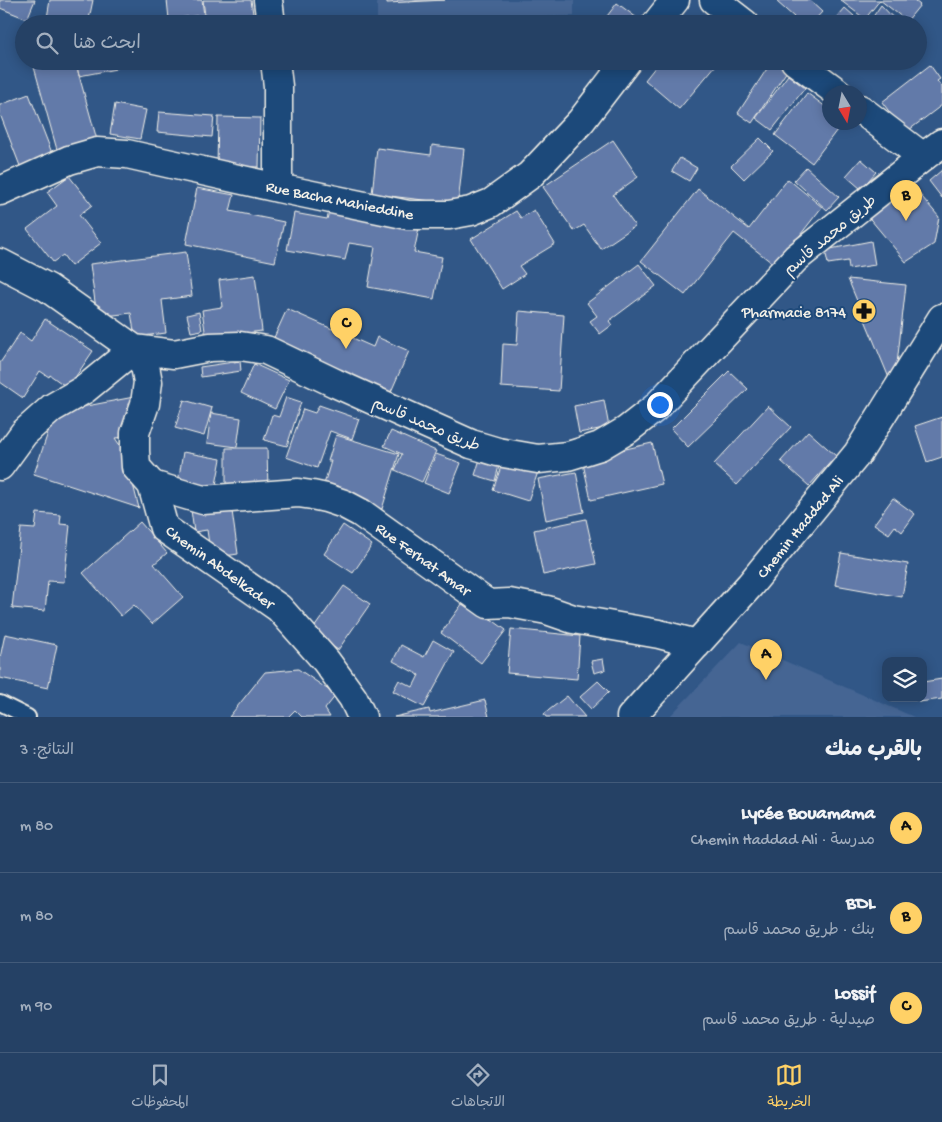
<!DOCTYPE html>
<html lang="ar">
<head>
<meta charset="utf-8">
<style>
  body { margin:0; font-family:"Gochi Hand","Playpen Sans Arabic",sans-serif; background:#2d486b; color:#f1f3f6; direction:rtl }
  .controls { position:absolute; right:15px; bottom:15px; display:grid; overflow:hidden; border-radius:10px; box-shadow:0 2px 12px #0003 }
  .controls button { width:45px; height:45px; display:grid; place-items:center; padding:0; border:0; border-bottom:1px solid #425a79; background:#254165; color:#f1f3f6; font:25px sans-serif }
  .compass { position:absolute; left:822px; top:85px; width:45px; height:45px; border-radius:50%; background:#254165; box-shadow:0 2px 12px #0003; rotate:170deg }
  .you { position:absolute; left:659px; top:404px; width:18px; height:18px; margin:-12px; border:4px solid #fff; border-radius:50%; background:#1a73e8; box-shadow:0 0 0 8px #1a73e833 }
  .badge { display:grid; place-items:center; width:32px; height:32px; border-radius:50%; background:#ffd166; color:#111; font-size:16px; font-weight:700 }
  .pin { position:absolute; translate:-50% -41px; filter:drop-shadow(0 1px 2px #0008) }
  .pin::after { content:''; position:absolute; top:26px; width:18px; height:15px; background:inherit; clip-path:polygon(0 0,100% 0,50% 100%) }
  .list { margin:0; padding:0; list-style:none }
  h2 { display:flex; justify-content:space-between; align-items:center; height:65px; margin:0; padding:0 20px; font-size:21px }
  h2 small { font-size:16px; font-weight:400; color:#a3afbf }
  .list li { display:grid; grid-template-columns:32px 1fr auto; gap:15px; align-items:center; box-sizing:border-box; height:90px; padding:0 20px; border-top:1px solid #425a79 }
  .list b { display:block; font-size:19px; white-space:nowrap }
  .list p { margin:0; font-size:16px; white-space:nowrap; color:#a3afbf }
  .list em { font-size:16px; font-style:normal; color:#a3afbf }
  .icon { flex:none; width:28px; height:28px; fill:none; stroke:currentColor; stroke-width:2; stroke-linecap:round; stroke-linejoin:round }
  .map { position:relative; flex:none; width:942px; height:717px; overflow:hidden; direction:ltr }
  .search { position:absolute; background:#254165; box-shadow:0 2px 12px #0003; left:15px; right:15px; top:15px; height:55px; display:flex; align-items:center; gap:12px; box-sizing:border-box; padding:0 18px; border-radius:28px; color:#a3afbf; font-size:19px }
  .sheet { height:335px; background:#254165 }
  nav { display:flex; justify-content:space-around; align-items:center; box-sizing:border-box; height:70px; border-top:1px solid #425a79; background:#254165; font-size:14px; color:#a3afbf }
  nav a { display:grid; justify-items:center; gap:2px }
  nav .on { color:#ffd166 }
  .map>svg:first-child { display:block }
</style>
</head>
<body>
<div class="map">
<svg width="942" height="717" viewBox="0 0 942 717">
  <rect width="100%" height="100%" fill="#315787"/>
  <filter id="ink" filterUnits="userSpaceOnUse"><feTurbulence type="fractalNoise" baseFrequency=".02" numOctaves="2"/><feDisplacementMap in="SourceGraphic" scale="10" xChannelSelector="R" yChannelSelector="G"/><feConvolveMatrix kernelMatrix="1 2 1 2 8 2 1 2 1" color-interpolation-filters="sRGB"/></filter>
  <g filter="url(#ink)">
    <path fill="#446593" d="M377,0H574V16L377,22Z
      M741,642L914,717H669Z"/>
    <path fill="#627aa9" stroke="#f4f1e8" d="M0,0H35L27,19L0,8Z
      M50,0H93L88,24H46Z
      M167,0H202L204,15L169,19Z
      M203,0H251L254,21L227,24H206Z
      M387,0H445L387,3Z
      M779,0H809L822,12L811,24H788L794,17L777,2Z
      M840,0H914L920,5L907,21L880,0L865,19Z
      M617,3L637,18L633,24H601Z
      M881,5L899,24H868Z
      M845,8L854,16L847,24H834L833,22Z
      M53,61H75L99,147L59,157L34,67Z
      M76,61H115L116,69L79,76Z
      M660,61H712L716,65L679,109L645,80Z
      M772,61H780L789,68L752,123L738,113Z
      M930,65L940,79L937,81L942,87V105L905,133L882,102Z
      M788,75L805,88L772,130L756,118Z
      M807,93L830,110V122H843L812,163L775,135Z
      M29,94L52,153L20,166L0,114V105Z
      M115,104L146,110L140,139L110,134Z
      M159,112L214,116L212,137L157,132Z
      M218,117L260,118L259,167L217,166Z
      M760,138L773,151L744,179L731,166Z
      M613,140L638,177L613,195L635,226L601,249L584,225L574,231L543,187Z
      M432,145L464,149L458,204L372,194L377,148L431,155Z
      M680,158L697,168L689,181L672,171Z
      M861,159L876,172L861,189L846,176Z
      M806,167L839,197L827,210L794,180Z
      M942,170V198L929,181Z
      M69,176L92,205L79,215L101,243L71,266L63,255L53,262L27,229L57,206L47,192Z
      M788,179L822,207L776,266L734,233L685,295L641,261L698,189L749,229Z
      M911,184L939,217L934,244L906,262L866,214Z
      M197,188L234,195L230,211L284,222L275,262L186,244Z
      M534,210L555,244L519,266L525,274L502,289L471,239L516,211L521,218Z
      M329,212L419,228L414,252L442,257L434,299L368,287L375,247L349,243L345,260L287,250L294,213L327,219Z
      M871,241L875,265L849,269L848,261L828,264L825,250Z
      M186,252L192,296L162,300L166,333L135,337L131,313L97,317L90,264Z
      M639,264L656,286L609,321L612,325L600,334L590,321L597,316L587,303Z
      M255,275L262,331L206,338L202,310L222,307L219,280Z
      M848,279L906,285L894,390Z
      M287,309L373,347L377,337L409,351L390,394L272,342Z
      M519,311L564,315L559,391L501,387L503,344L517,345Z
      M199,312L202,330L191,332L187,315Z
      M45,319L93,351L68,388L50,375L49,377L40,371L23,398L0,382V363L20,333L31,341Z
      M240,361L241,371L201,377L200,367Z
      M254,364L289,380L275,409L241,393Z
      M729,371L748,389L688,447L671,429Z
      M134,397L127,437L115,438L125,453L139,508L34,474L55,412Z
      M286,397L301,402L287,446L264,440L272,415L279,417Z
      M184,400L212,408L204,436L175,428Z
      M604,400L609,427L579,433L574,406Z
      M319,405L359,419L352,439L330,431L317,468L286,457L303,409L315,413Z
      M768,406L791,427L737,485L714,464Z
      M211,413L241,418L237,447L207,443Z
      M942,417V457L927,462L915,426Z
      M391,431L436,451L422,482L395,470L402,454L384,446Z
      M808,431L836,456L809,486L781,461Z
      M336,435L399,454L382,509L322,491L331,461H328Z
      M652,443L662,484L591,500L582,459Z
      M226,448H267L268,491H226Z
      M183,452L221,459L214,495L177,489Z
      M436,454L461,463L449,493L424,483Z
      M481,456L500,462L495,481L475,475Z
      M504,458L539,469L528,501L493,490Z
      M576,472L584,512L546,520L538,479Z
      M893,498L915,514L902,532L895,526L889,534L874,524Z
      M231,504L238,554L211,558L207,530L194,532L191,510Z
      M37,513L61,515L60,524L70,525L64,582L48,581L45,611L12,608L21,528L35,529Z
      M586,519L596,564L543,575L534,530Z
      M140,522L167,553L154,564L183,597L152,624L134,605L121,616L83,573Z
      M343,525L372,545L353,573L324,554Z
      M841,553L908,564L902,597L835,585Z
      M344,586L370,604L338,650L311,632Z
      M465,600L506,630L481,663L441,633Z
      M511,629L580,636L577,679L507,673Z
      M5,634L57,645L48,688L0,678V658Z
      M433,640L454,652L424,707L393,691L399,680L413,687L419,675L393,661L401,645L424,657Z
      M603,659L605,670L594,673L591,661Z
      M298,669L336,695L325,709L330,717H302L295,710L288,717H229L265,672Z
      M942,679V699L919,702L918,698H923V682Z
      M598,681L609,692L591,709L580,697Z
      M567,696L585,717H546L544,714Z
      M485,700L489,717H394L429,709L430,713Z"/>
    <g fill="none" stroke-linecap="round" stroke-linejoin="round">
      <defs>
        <path id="lane" d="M0,703L28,717"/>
        <path id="street" d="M268,0L271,24
          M714,0L745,24
          M656,24L675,0
          M275,61L278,86V188
          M795,61L837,92
          M860,109L923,157
          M0,191L69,160L97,152L127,154L278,188L408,215H449L471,211L491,203L530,175L581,121L627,61
          M152,485L203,500L298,493L312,495L326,498L344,504L361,513L488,604L509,603L547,610L573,619L659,634L697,644"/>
        <path id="secondary" d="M0,263L48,288L134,349L145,366L148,382L145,404L135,433V451L136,467L152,485L164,528L279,608L326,661L353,698L362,717
          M0,466L24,433L52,408L85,389L134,349L174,354L210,347L240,346L266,350L335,383L471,444L498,452L538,459L568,456L600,446L627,430L655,408L796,258L923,157L942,143
          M631,717L750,585L858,453L942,318"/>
      </defs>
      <use href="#lane" stroke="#f4f1e8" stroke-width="18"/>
      <use href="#street" stroke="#f4f1e8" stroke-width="31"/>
      <use href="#secondary" stroke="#f4f1e8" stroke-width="31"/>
      <use href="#lane" stroke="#1f4a7a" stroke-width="14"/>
      <use href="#street" stroke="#1f4a7a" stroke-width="28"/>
      <use href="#secondary" stroke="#1f4a7a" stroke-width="28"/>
    </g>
  </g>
  <defs>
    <symbol id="pharmacy-disc" viewBox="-11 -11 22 22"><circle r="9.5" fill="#ffd166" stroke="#1f4a7a"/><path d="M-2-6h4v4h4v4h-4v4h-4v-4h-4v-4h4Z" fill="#111"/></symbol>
  </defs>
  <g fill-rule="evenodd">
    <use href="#pharmacy-disc" x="850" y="297" width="28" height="28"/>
  </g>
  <g text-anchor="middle" stroke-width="4" stroke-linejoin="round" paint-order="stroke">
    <g font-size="16" fill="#f4f1e8" stroke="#1f4a7a">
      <text transform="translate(340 199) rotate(11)" y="6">Rue Bacha Mahieddine</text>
      <text transform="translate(829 234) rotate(-40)" y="6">طريق محمد قاسم</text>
      <text transform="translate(427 423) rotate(23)" y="6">طريق محمد قاسم</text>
      <text transform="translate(799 526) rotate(-51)" y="6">Chemin Haddad Ali</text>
      <text transform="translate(424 558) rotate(36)" y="6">Rue Ferhat Amar</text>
      <text transform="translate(221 566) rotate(36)" y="6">Chemin Abdelkader</text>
    </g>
    <g font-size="16" fill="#f4f1e8" stroke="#1f4a7a" text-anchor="end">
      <text x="846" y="317">Pharmacie 8174</text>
    </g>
  </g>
</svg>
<div class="controls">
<button><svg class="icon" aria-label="layers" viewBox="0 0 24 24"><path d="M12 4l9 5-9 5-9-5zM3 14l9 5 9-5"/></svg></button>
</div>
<svg class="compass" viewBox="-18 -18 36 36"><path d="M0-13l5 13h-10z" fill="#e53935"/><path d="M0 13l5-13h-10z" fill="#a3afbf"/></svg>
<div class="you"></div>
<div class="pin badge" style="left:766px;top:680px">A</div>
<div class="pin badge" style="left:906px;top:221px">B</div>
<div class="pin badge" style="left:346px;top:349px">C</div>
<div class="search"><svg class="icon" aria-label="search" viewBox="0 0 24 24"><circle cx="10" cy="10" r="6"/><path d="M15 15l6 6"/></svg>ابحث هنا</div>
</div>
<section class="sheet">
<h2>بالقرب منك<small>النتائج: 3</small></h2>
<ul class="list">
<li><span class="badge">A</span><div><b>Lycée Bouamama</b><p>مدرسة · Chemin Haddad Ali</p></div><em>80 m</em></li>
<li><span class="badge">B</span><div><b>BDL</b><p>بنك · طريق محمد قاسم</p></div><em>80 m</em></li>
<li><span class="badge">C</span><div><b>Lossif</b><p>صيدلية · طريق محمد قاسم</p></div><em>90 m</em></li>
</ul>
</section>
<nav>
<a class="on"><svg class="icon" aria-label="map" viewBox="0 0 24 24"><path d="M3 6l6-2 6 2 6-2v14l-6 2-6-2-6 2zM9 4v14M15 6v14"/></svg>الخريطة</a>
<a><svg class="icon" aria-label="directions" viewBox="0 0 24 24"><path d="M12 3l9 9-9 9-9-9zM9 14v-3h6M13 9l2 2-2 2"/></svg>الاتجاهات</a>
<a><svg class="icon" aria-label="saved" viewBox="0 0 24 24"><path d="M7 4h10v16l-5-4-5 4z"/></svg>المحفوظات</a>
</nav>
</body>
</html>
